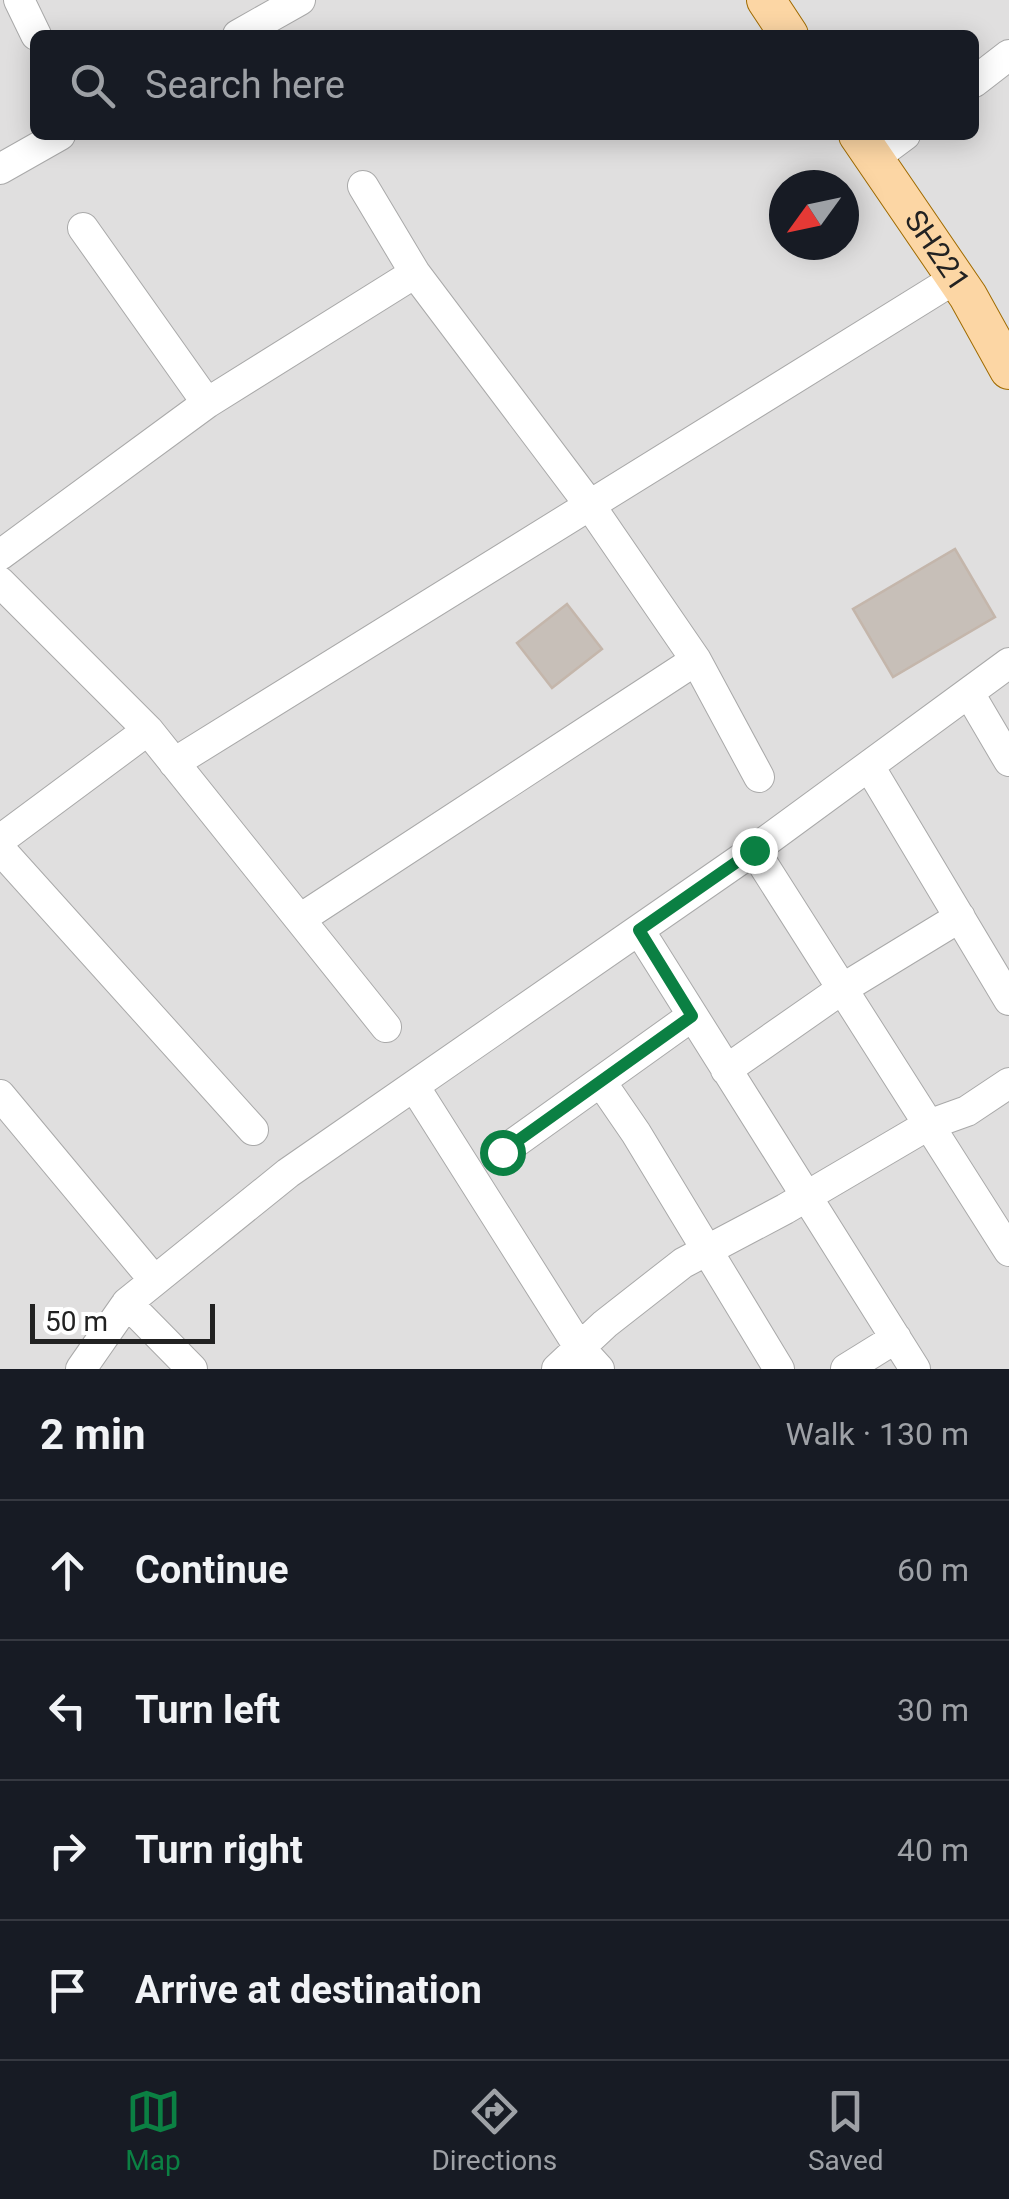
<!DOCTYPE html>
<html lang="en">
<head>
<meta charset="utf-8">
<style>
  body { margin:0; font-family:Roboto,sans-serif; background:#20242c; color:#f1f3f6 }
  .compass { position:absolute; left:769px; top:170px; width:90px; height:90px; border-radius:50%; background:#171b24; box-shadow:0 5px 25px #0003; rotate:237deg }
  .scale { position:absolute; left:30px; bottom:25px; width:185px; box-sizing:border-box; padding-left:10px; border:5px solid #222; border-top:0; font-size:28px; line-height:35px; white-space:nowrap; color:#222; -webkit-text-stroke:8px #fff; paint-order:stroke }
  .stop { position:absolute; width:30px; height:30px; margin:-22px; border:8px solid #0b8043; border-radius:50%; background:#fff }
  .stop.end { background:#0b8043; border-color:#fff; box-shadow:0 2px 10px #0008 }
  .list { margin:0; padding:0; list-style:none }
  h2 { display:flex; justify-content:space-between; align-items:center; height:130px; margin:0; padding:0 40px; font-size:42px }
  h2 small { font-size:32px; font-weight:400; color:#9ea1a6 }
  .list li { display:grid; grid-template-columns:65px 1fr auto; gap:30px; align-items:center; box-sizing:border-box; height:140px; padding:0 40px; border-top:2px solid #363941 }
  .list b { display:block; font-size:38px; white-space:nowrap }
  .list em { font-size:32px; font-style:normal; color:#9ea1a6 }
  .icon { flex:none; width:55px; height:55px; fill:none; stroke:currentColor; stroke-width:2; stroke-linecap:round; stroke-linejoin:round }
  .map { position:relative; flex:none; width:1009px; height:1369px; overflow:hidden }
  .search { position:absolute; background:#171b24; box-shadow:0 5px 25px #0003; left:30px; right:30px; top:30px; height:110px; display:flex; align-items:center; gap:25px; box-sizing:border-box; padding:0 35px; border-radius:15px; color:#9ea1a6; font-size:38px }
  .sheet { height:690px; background:#171b24 }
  nav { display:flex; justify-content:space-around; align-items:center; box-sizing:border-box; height:140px; border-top:2px solid #363941; background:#171b24; font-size:28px; color:#9ea1a6 }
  nav a { display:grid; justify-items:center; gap:5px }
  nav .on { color:#0b8043 }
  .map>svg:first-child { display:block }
</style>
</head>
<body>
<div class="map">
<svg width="1009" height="1369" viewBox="0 0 1009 1369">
  <rect width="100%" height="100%" fill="#f2efe9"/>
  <path fill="#e0dfdf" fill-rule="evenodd" d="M0,0H1009V1369H0ZM35,35H974V135H35ZM784,185H844V245H784Z"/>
  <path fill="#c7bfb8" stroke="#c4b6ab" stroke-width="2.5" d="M955,549L995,617L893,677L853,609Z
    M567,604L602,649L552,688L517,643Z"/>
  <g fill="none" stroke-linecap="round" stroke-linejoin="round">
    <defs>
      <path id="minor" d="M19,0L36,35
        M238,35L300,0
        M974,82L1009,55
        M874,158L905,135
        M0,169L60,135
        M363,186L415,273L589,504L696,660L759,777
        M83,228L207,403
        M0,555L207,403L415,273
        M0,582L148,730L386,1027
        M969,693L1009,761
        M174,763L956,278
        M869,766L1009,1000
        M0,840L148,730
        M0,849L253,1130
        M754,850L1009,1251
        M300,919L696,660
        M639,930L915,1369
        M726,1070L842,989L960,917
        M601,1082L636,1133L779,1369
        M414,1086L579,1347L599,1369
        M0,1095L154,1280
        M502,1152L692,1016
        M127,1303L192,1369
        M81,1369L127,1303L288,1173L754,850L1009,663
        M557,1369L605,1324L683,1263L785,1209L928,1125L967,1111L1009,1083
        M846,1369L896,1338"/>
      <g id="major">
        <path d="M766,0L789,35"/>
        <path id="s1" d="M858,135L968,296L1009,370"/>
      </g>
    </defs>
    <use href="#minor" stroke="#a9a9a9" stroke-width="32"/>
    <use href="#major" stroke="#a06b00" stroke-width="40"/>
    <use href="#minor" stroke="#fff" stroke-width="30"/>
    <use href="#major" stroke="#fcd6a4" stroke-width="38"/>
  </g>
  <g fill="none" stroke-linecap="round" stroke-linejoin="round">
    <path stroke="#0b8043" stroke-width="12" d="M502,1152L692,1016L639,930L754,850"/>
  </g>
  <g text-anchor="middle" stroke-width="9" stroke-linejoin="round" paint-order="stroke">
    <g font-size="30" fill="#222" stroke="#fff">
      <text dy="10" stroke="none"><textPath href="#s1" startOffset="140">SH221</textPath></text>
    </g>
  </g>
</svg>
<svg class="compass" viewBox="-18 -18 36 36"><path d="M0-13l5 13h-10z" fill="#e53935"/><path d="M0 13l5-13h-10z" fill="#9ea1a6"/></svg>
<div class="scale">50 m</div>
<div class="stop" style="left:502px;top:1152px"></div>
<div class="stop end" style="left:754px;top:850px"></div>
<div class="search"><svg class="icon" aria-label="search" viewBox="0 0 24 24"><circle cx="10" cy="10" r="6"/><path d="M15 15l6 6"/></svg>Search here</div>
</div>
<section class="sheet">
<h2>2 min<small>Walk · 130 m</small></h2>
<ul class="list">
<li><svg class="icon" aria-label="ahead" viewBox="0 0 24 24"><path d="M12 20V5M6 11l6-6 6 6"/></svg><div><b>Continue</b></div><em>60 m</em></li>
<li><svg class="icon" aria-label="left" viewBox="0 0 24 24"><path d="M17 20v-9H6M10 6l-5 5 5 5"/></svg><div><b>Turn left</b></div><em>30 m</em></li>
<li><svg class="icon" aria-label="right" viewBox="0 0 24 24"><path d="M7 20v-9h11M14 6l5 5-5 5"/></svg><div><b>Turn right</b></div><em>40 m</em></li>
<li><svg class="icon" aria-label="arrive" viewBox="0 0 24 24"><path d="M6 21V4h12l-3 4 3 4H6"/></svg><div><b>Arrive at destination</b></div></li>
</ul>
</section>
<nav>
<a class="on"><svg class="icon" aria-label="map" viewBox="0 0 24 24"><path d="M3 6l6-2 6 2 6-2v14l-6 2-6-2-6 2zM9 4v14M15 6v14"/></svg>Map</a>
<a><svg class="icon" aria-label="directions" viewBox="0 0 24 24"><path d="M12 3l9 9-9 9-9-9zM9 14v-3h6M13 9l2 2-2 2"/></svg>Directions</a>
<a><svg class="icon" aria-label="saved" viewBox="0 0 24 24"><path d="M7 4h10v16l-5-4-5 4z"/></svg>Saved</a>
</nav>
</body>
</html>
